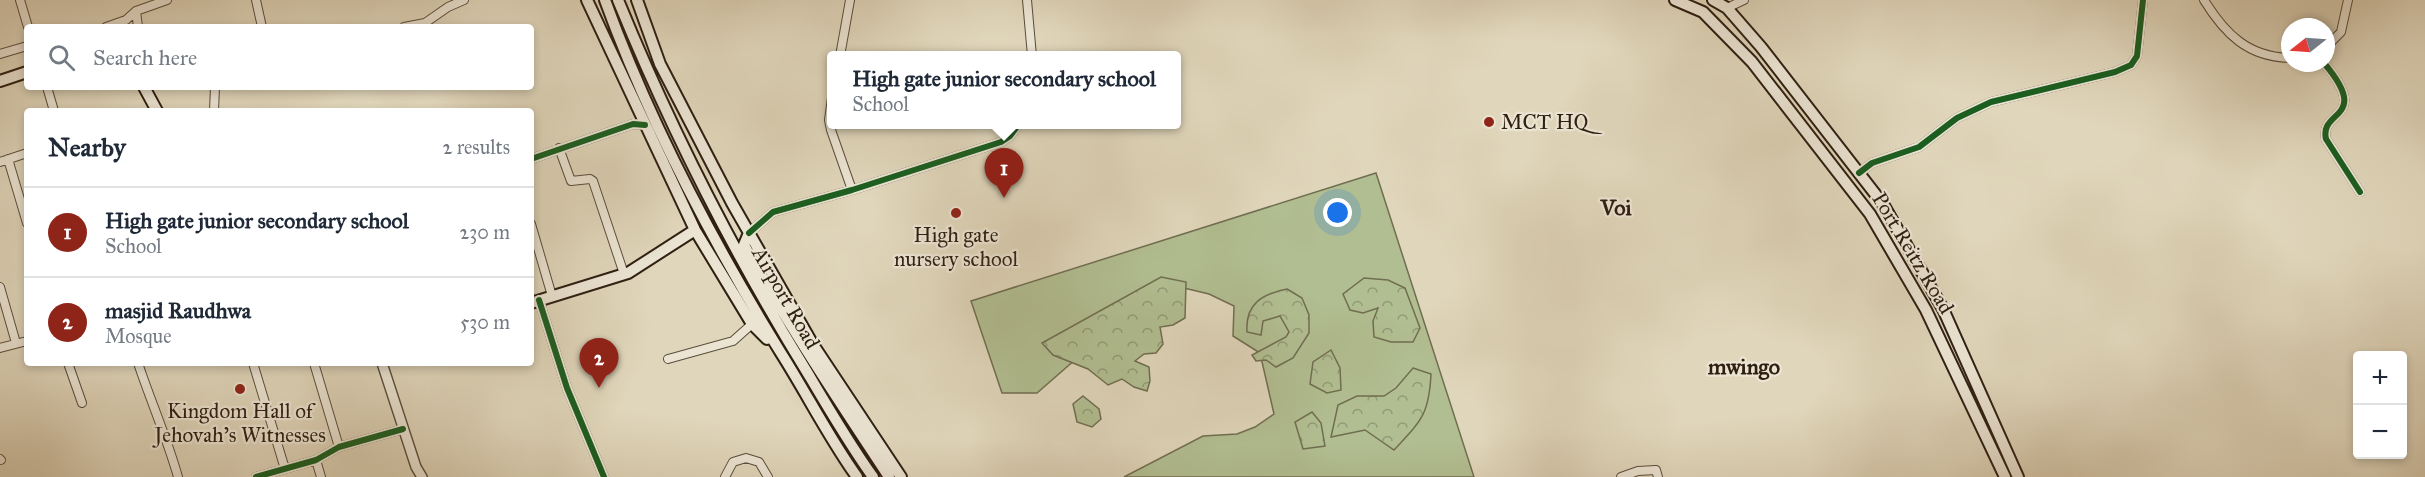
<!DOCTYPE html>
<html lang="en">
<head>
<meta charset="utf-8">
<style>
  body { margin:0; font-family:"IM FELL Great Primer",serif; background:#f2f2f3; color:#1f2937 }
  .controls { position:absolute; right:18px; bottom:18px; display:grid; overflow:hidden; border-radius:6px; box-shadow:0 3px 9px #0003 }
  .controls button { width:54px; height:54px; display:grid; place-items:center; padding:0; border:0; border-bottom:2px solid #e0e1e3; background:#fff; color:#1f2937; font:30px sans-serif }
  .compass { position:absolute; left:2281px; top:18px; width:54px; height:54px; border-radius:50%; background:#fff; box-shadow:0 3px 9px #0003; rotate:253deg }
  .you { position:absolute; left:1338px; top:213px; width:21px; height:21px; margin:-15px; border:4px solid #fff; border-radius:50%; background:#1a73e8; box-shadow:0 0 0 9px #1a73e833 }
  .badge { display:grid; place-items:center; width:39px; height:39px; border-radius:50%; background:#8f2418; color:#fff; font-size:20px; font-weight:700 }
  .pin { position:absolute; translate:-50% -50px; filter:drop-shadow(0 2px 3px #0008) }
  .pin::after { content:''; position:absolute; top:32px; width:21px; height:18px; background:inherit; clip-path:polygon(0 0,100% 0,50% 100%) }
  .popup { position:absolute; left:827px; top:51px; width:354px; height:78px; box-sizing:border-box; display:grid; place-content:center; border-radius:6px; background:#fff; filter:drop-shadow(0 2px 4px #0005); font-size:20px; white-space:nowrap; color:#747a83 }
  .popup b { font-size:22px; color:#1f2937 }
  .popup::after { content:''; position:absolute; left:50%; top:100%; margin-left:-12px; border:12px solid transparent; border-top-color:#fff }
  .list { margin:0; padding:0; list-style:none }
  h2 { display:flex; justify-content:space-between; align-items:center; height:78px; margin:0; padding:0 24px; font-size:26px }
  h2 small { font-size:20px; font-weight:400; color:#747a83 }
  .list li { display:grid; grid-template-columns:39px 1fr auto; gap:18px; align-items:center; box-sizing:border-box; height:90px; padding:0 24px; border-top:2px solid #e0e1e3 }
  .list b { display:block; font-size:22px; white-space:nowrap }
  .list p { margin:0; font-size:20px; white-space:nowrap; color:#747a83 }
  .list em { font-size:20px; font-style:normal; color:#747a83 }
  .icon { flex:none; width:33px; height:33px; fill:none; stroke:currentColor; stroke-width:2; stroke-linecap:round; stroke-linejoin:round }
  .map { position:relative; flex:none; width:2425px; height:477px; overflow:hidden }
  .search { position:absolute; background:#fff; box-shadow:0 3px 9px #0003; left:24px; top:24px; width:510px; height:66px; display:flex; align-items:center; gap:15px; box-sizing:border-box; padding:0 21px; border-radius:6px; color:#747a83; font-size:22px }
  .panel { position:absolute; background:#fff; box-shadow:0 3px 9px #0003; left:24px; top:108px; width:510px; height:258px; border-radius:6px }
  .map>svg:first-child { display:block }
</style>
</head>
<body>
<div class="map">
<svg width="2425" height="477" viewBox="0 0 2425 477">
  <defs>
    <pattern id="forest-crowns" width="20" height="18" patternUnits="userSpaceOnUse" patternTransform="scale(1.5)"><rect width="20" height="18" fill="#b1be91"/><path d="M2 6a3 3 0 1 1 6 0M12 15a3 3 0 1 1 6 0" fill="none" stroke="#909a75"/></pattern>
  </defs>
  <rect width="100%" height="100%" fill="#e0d6bb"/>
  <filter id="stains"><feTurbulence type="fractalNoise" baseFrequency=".00333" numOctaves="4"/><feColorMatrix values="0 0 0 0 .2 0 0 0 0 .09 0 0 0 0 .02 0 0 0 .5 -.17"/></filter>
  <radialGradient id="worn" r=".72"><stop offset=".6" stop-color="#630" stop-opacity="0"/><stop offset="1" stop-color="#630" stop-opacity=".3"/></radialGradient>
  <path fill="#b1be91" stroke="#706e51" stroke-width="1.5" d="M1376,173L1474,477H1124L1203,436L1237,434L1255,427L1274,414L1260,353L1233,336L1234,306L1209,294L1163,283L1037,393H1002L971,301Z"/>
  <path fill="url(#forest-crowns)" stroke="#706e51" stroke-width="1.5" d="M1161,277L1186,282L1185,318L1173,325L1160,327L1163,344L1156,353L1144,354L1135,361L1149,367L1150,381L1147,391L1134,387L1122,379L1108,385L1088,369L1053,355L1042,343Z
    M1364,278L1388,280L1405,288L1420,328L1413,342H1391L1374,337L1373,321L1378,308L1363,313L1350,310L1343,294Z
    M1287,289L1302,298L1309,315V333L1293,358L1276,367L1266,360L1256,361L1252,355L1286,337L1289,332L1280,316L1263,321L1261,335L1247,332C1245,304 1262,294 1287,289Z
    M1331,350L1340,368L1341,390L1327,393L1310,384L1313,362Z
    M1413,368L1431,374C1429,415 1421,421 1394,450L1365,430L1331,437L1338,405L1357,396H1384L1396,388Z
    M1083,396L1099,409L1101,419L1092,427L1077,422L1073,404Z
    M1312,412L1321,423L1325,446L1303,449L1295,422Z"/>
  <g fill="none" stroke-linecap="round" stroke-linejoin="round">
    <defs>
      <path id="minor" d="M20,0L28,27
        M256,0L262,27
        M1027,0L1032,56
        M2204,0C2225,34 2248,57 2290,58
        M1727,8L1744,0
        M136,11L138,27
        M106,27L126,20L136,11L167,0
        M404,27L425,23L448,7L464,0
        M2326,47L2341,32L2348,0
        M0,54L27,46
        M840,56L850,0
        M2324,63C2372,120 2319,109 2326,139L2360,192
        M47,87L54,111
        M832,98L829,120L831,130L852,190
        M214,111L215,87
        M559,148L571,181L590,179L593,181L624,274
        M8,159L27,223
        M531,159L633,124L645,125
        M0,162L27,153
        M1859,173L1872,163L1919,147L1957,118L1991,102L2115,72L2131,65L2137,56L2143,0
        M531,224L552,296
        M749,233L773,212L852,190L1001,142L1010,136L1019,124
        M0,287L16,343
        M539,300L567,388L604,477
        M0,348L27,341
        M668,359L733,341L752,324
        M68,363L82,403
        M138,363C151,402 167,438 178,477
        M253,363L285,469
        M314,363L339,447
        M0,459L1,460
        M316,460L321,477
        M256,477L316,460L339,447L403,429
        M725,477L733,462L746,458L759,462L768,477
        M1621,477L1638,471L1656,470L1658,477"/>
      <path id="tertiary" d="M382,363L416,467L422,477"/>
      <path id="secondary" d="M587,0L695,230L752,324L767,339
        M605,0C650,124 712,241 781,353C807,394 829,438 857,477
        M618,0C672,132 735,256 810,377C830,411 850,445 873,477
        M637,0L660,64L732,203L812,343L901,477
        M1675,0L1703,12L1752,62L1870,214L1926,310L2005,477
        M1713,0L1727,8L1761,47L1883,204L1943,309L2018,477
        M0,81L27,72
        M144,87L157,111
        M749,233L744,245C788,325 839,401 889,477
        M531,303L628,273L695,230"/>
    </defs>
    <use href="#minor" stroke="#5a4d3c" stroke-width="10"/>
    <use href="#tertiary" stroke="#5a4d3c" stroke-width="12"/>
    <use href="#secondary" stroke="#2e1f11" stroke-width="14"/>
    <use href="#minor" stroke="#ebe4d3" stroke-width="8"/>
    <use href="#tertiary" stroke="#ebe4d3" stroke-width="9"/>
    <use href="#secondary" stroke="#ebe4d3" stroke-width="10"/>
    <defs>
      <path id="cycleway" d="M2324,63C2372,120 2319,109 2326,139L2360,192
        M531,159L633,124L645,125
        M1859,173L1872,163L1919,147L1957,118L1991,102L2115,72L2131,65L2137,56L2143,0
        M749,233L773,212L852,190L1001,142L1010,136L1019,124
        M539,300L567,388L604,477
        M256,477L316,460L339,447L403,429"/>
    </defs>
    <use href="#cycleway" stroke="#ebe4d3" stroke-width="10"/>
    <use href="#cycleway" stroke="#1b5e20" stroke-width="6"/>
  </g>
  <g fill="#8f2418" stroke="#ebe4d3" stroke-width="2">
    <circle cx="1489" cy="122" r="6"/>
    <circle cx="956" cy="213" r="6"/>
    <circle cx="240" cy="389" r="6"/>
  </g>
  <g text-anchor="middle" stroke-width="4.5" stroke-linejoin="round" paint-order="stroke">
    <g font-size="21" fill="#2e1f11" stroke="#ebe4d3">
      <text x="1501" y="129" text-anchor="start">MCT HQ</text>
      <text x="956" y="242">High gate<tspan x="956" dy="24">nursery school</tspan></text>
      <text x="240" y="418">Kingdom Hall of<tspan x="240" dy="24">Jehovah's Witnesses</tspan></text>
    </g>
    <g font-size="21" fill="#2e1f11" stroke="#ebe4d3">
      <text transform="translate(1913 253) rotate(59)" y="7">Port Reitz Road</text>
      <text transform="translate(786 298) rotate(60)" y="7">Airport Road</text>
    </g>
    <g font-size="22" font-weight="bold" fill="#2e1f11" stroke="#ebe4d3">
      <text x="1616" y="215">Voi</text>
      <text x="1744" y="374">mwingo</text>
    </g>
  </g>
  <rect width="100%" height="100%" filter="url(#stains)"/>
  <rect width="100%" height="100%" fill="url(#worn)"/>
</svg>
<div class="controls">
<button>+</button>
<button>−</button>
</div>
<svg class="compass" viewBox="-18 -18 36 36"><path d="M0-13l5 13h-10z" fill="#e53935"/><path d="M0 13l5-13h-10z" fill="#747a83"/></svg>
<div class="you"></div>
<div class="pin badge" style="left:1004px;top:198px">1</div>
<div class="popup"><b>High gate junior secondary school</b>School</div>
<div class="pin badge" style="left:599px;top:388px">2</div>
<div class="search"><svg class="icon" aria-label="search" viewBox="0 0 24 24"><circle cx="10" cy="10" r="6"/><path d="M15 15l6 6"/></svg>Search here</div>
<section class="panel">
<h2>Nearby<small>2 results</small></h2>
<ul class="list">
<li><span class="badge">1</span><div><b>High gate junior secondary school</b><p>School</p></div><em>230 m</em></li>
<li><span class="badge">2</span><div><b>masjid Raudhwa</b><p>Mosque</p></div><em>530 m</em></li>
</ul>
</section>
</div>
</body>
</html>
